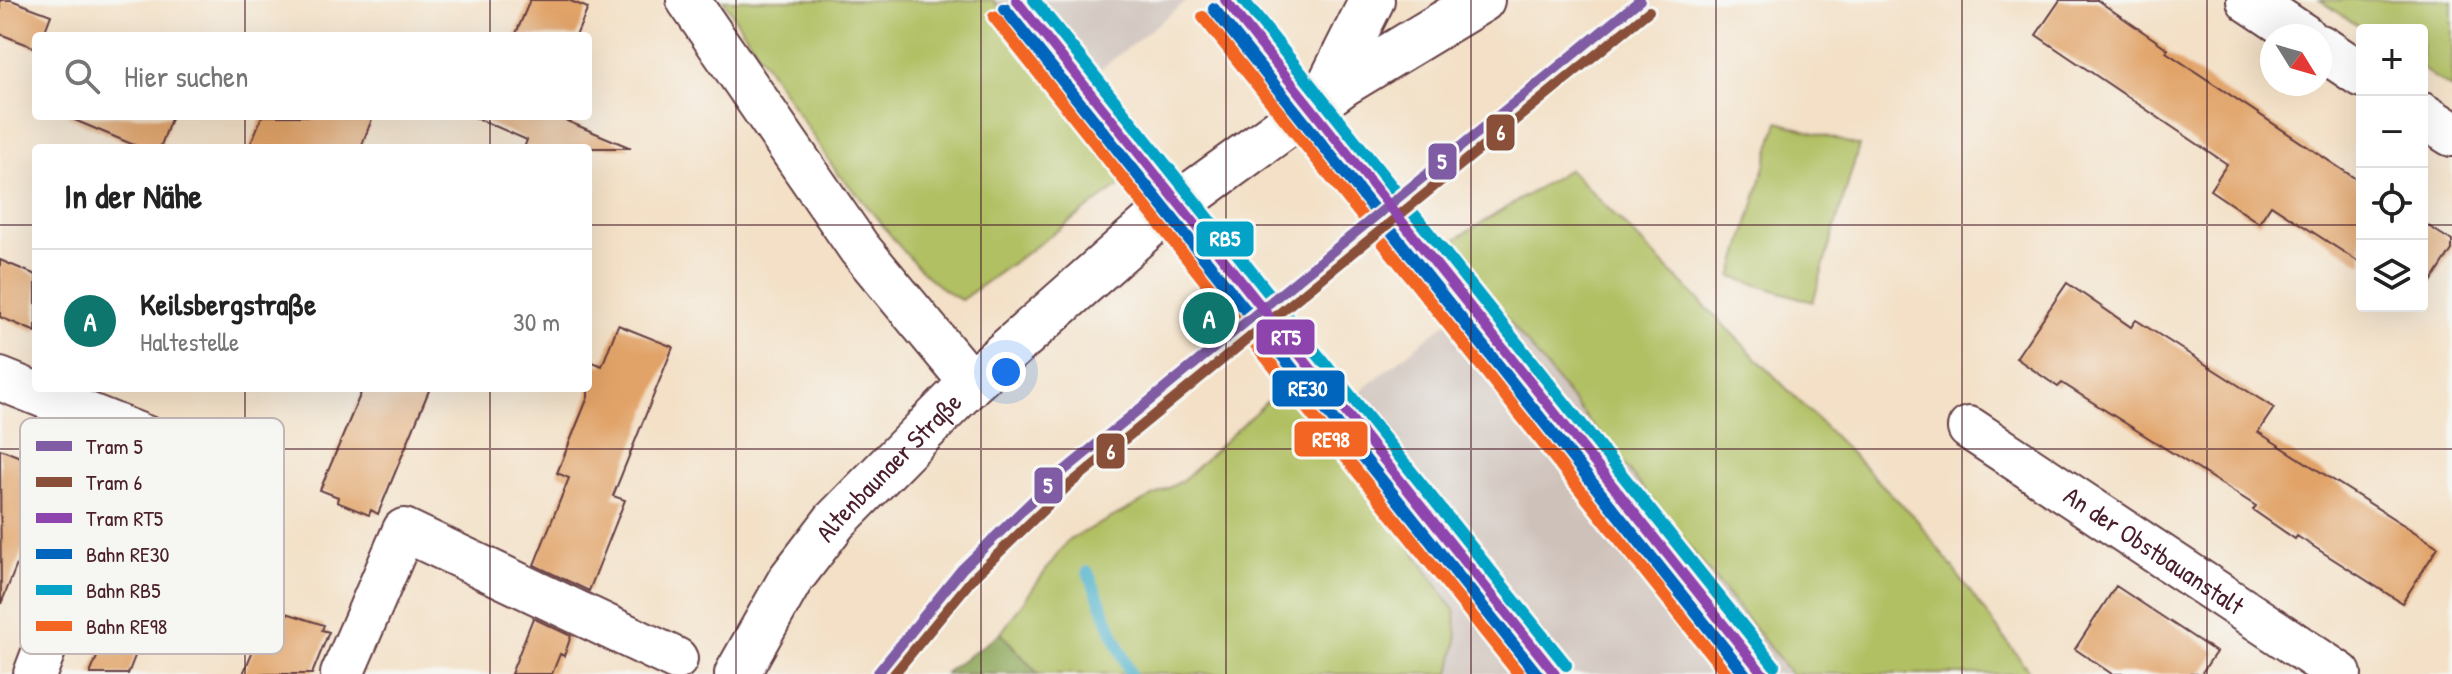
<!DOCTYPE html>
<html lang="de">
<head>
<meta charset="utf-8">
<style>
  body { margin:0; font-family:"Patrick Hand",sans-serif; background:#f6f6f6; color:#222 }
  .controls { position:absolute; right:24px; top:24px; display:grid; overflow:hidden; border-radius:8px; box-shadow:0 8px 32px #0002 }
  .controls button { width:72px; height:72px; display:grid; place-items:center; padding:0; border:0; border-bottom:2px solid #e0e0e0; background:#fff; color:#222; font:40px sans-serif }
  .compass { position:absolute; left:2260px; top:24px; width:72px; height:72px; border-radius:50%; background:#fff; box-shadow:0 8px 32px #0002; rotate:127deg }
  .you { position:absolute; left:1006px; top:372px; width:28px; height:28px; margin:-20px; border:6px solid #fff; border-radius:50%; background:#1a73e8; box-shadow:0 0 0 12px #1a73e833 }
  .badge { display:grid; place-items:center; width:52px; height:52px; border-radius:50%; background:#0f766e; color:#fff; font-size:26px; font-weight:700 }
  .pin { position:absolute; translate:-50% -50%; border:4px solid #fff; box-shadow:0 2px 8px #0006 }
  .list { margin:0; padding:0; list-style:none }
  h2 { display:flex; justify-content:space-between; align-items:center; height:104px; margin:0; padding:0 32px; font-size:34px }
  h2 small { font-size:26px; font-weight:400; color:#767676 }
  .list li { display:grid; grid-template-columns:52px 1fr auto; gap:24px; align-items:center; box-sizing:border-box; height:144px; padding:0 32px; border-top:2px solid #e0e0e0 }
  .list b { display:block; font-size:30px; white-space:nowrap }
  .list p { margin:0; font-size:26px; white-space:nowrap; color:#767676 }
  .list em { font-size:26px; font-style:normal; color:#767676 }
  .icon { flex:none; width:44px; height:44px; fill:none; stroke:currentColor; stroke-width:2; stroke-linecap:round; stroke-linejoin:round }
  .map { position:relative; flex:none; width:2452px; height:674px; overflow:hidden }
  .search { position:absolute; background:#fff; box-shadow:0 8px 32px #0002; left:32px; top:32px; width:560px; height:88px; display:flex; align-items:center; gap:20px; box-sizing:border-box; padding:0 28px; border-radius:8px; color:#767676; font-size:30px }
  .panel { position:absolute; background:#fff; box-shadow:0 8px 32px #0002; left:32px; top:144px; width:560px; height:248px; border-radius:8px }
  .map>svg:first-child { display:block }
</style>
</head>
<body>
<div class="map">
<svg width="2452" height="674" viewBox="0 0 2452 674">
  <rect width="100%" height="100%" fill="#f6f6f2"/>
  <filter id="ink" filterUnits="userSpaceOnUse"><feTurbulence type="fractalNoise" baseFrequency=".0125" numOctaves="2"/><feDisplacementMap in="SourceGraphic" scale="16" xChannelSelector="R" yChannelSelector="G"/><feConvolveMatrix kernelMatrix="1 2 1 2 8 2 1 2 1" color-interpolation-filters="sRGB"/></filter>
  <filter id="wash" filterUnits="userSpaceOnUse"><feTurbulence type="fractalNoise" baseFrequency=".006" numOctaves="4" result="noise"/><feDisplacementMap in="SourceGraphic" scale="32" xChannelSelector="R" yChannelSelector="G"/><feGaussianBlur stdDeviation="1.8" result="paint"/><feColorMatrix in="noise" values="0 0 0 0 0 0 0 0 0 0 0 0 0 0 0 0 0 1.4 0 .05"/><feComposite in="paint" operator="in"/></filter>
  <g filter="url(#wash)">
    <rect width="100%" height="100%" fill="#f3e0c6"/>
    <path fill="#cec1ba" d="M992,0H1188L1068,95Z
      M1487,290L1506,317L1791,674H1450L1457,640L1324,420Z"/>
    <path fill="#b1c063" stroke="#7e7047" stroke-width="2" d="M723,0H993L1133,176L961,300C910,275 879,212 838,174Z
      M2320,0H2452V89L2422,69V30H2364Z
      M1778,122L1859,146L1813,302L1732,277Z
      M1569,169L1917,520L2031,674H1791L1506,317L1451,242Z
      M1291,379L1324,420L1455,612L1457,640L1450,674H1038L1001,633L1067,541L1182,481Z"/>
    <path fill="#8ca659" stroke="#6b6242" stroke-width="2" d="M1001,633L1038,674H945L946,672Z"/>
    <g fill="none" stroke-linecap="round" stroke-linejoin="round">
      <path stroke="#4bb0ca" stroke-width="12" d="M1088,572L1130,674"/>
    </g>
    <g id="blocks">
      <path fill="#e1a367" d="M0,0H11L51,15L43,36H36V48L0,34Z
        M530,0H568L588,8L576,36H515Z
        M2060,0H2097L2168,49L2166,52L2362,183V264L2271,205L2259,223L2210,190L2227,164L2036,35Z
        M65,116H172L160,148H141Z
        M262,116H373L361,148H249Z
        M472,116H555L631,148H524L527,140Z
        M2422,222L2452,241V250L2422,296Z
        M0,260L36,275V332L0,317Z
        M2067,283L2131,327L2136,320L2274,408L2258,432L2438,547L2402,603L2297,536L2295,539L2253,510L2256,506L2062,383L2058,387L2016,358Z
        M618,325L673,347L613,496L625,500L589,591L534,565L569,478L557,473L588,397V360L602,366Z
        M363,388H430L378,514L371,510L369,515L337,502L338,497L320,490Z
        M0,449L68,476L37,552L24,547L1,604Z
        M154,548L202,566L179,626L151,615L128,674H90L119,603L129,607L142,565L146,566Z
        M2116,586L2216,652L2201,674H2112L2075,649Z
        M271,608L324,625L322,630L329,632L312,674H243Z
        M533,618L571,636L564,656L560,654L552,674H511Z"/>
    </g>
  </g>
  <g filter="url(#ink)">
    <use href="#blocks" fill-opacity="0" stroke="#633c42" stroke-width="2"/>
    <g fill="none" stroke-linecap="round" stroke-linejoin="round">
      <defs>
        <g id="minor">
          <path d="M688,0L859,248L971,383"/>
          <path d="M0,379L193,456"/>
          <path id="s1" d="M1969,428L2340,674"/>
          <path d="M35,674L127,432"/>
          <path d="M342,674L404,530L676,659"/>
        </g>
        <g id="major">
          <path d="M2249,0L2303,36"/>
          <path d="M2320,47L2362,75"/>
          <path d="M1324,96L1372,0"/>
          <path d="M2422,115L2452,134"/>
          <path id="s2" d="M737,674L790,580L835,521L971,383L1152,223L1343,84L1482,0"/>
        </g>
      </defs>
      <use href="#minor" stroke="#633c42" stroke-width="46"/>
      <use href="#major" stroke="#633c42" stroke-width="48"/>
      <use href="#minor" stroke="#fff" stroke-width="42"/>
      <use href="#major" stroke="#fff" stroke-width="44"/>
      <defs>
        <path id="rail-1" d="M1005,9L1537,674
          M1214,9L1745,674"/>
        <path id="rail-2" d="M1034,0L1566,665
          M1243,0L1774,665"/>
        <path id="rail-3" d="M994,17L1519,674
          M1203,17L1727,674"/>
      </defs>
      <use href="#rail-1" stroke="#f6f6f2" stroke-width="18"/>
      <use href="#rail-2" stroke="#f6f6f2" stroke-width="18"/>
      <use href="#rail-3" stroke="#f6f6f2" stroke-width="18"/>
      <use href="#rail-1" stroke="#0065bd" stroke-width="12"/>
      <use href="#rail-2" stroke="#04a2c6" stroke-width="12"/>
      <use href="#rail-3" stroke="#f26522" stroke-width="12"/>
      <defs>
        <path id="tram-1" d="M877,674L962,569L1060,474L1640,0"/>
        <path id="tram-2" d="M894,674L973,578L1069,485L1649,11"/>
        <path id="tram-3" d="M1016,0L1555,674
          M1225,0L1763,674"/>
      </defs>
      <use href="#tram-1" stroke="#f6f6f2" stroke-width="16"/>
      <use href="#tram-2" stroke="#f6f6f2" stroke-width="16"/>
      <use href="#tram-3" stroke="#f6f6f2" stroke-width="16"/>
      <use href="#tram-1" stroke="#7f5ca3" stroke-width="10"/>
      <use href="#tram-2" stroke="#8a4f38" stroke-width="10"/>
      <use href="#tram-3" stroke="#8e44ad" stroke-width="10"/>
    </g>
  </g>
  <path fill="none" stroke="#4a1f2b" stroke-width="2" stroke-opacity="0.55" d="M245,0V36M490,0V36M736,0V674M981,0V674M1226,0V674M1471,0V674M1716,0V674M1962,0V674M2207,0V674M245,116V148M490,116V148M0,225H36M588,225H2362M2422,225H2452M245,388V674M490,388V674M0,449H2452"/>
  <g text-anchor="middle" stroke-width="6" stroke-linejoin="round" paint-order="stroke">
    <g font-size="26" fill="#4a1f2b" stroke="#f6f6f2">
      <text dy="9" stroke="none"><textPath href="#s2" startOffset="258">Altenbaunaer Straße</textPath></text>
      <text dy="9" stroke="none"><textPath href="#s1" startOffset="222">An der Obstbauanstalt</textPath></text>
    </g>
  </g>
  <rect x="20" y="418" width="264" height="236" rx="12" fill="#f6f6f2" stroke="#c2b6b6" stroke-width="2"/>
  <rect x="36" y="441" width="36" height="10" fill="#7f5ca3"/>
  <rect x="36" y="477" width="36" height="10" fill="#8a4f38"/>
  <rect x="36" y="513" width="36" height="10" fill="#8e44ad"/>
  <rect x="36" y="549" width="36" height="10" fill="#0065bd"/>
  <rect x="36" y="585" width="36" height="10" fill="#04a2c6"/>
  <rect x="36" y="621" width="36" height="10" fill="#f26522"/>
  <g font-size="22" fill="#4a1f2b">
    <text x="86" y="454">Tram 5</text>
    <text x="86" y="490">Tram 6</text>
    <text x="86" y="526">Tram RT5</text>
    <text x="86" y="562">Bahn RE30</text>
    <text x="86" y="598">Bahn RB5</text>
    <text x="86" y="634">Bahn RE98</text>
  </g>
  <g stroke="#f6f6f2" stroke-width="3">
    <rect x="1485" y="113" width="31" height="39" rx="8" fill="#8a4f38"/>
    <rect x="1427" y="142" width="31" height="39" rx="8" fill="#7f5ca3"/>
    <rect x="1195" y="220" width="60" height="38" rx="8" fill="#04a2c6"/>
    <rect x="1255" y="318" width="61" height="38" rx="8" fill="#8e44ad"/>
    <rect x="1271" y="369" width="75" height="39" rx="8" fill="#0065bd"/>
    <rect x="1293" y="420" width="76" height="38" rx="8" fill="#f26522"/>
    <rect x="1095" y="432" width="31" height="38" rx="8" fill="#8a4f38"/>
    <rect x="1033" y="466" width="31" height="39" rx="8" fill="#7f5ca3"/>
  </g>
  <g font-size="22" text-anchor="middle" font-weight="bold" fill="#fff">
    <text x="1501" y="140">6</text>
    <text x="1442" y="169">5</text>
    <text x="1225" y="246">RB5</text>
    <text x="1286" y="345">RT5</text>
    <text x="1308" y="396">RE30</text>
    <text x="1331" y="447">RE98</text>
    <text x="1111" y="459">6</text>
    <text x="1048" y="493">5</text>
  </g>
</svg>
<div class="controls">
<button>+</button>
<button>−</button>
<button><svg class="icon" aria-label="locate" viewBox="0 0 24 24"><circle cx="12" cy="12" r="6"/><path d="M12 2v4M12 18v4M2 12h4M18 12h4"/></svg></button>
<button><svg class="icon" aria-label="layers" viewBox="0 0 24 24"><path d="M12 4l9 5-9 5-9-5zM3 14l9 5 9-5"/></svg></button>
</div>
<svg class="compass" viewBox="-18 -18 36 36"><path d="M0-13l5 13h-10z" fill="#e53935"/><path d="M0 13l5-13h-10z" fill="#767676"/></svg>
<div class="you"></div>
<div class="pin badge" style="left:1209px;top:318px">A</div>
<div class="search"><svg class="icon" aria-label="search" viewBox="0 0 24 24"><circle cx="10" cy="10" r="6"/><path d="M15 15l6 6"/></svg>Hier suchen</div>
<section class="panel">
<h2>In der Nähe<small></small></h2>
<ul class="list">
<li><span class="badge">A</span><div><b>Keilsbergstraße</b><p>Haltestelle</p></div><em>30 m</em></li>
</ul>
</section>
</div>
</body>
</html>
